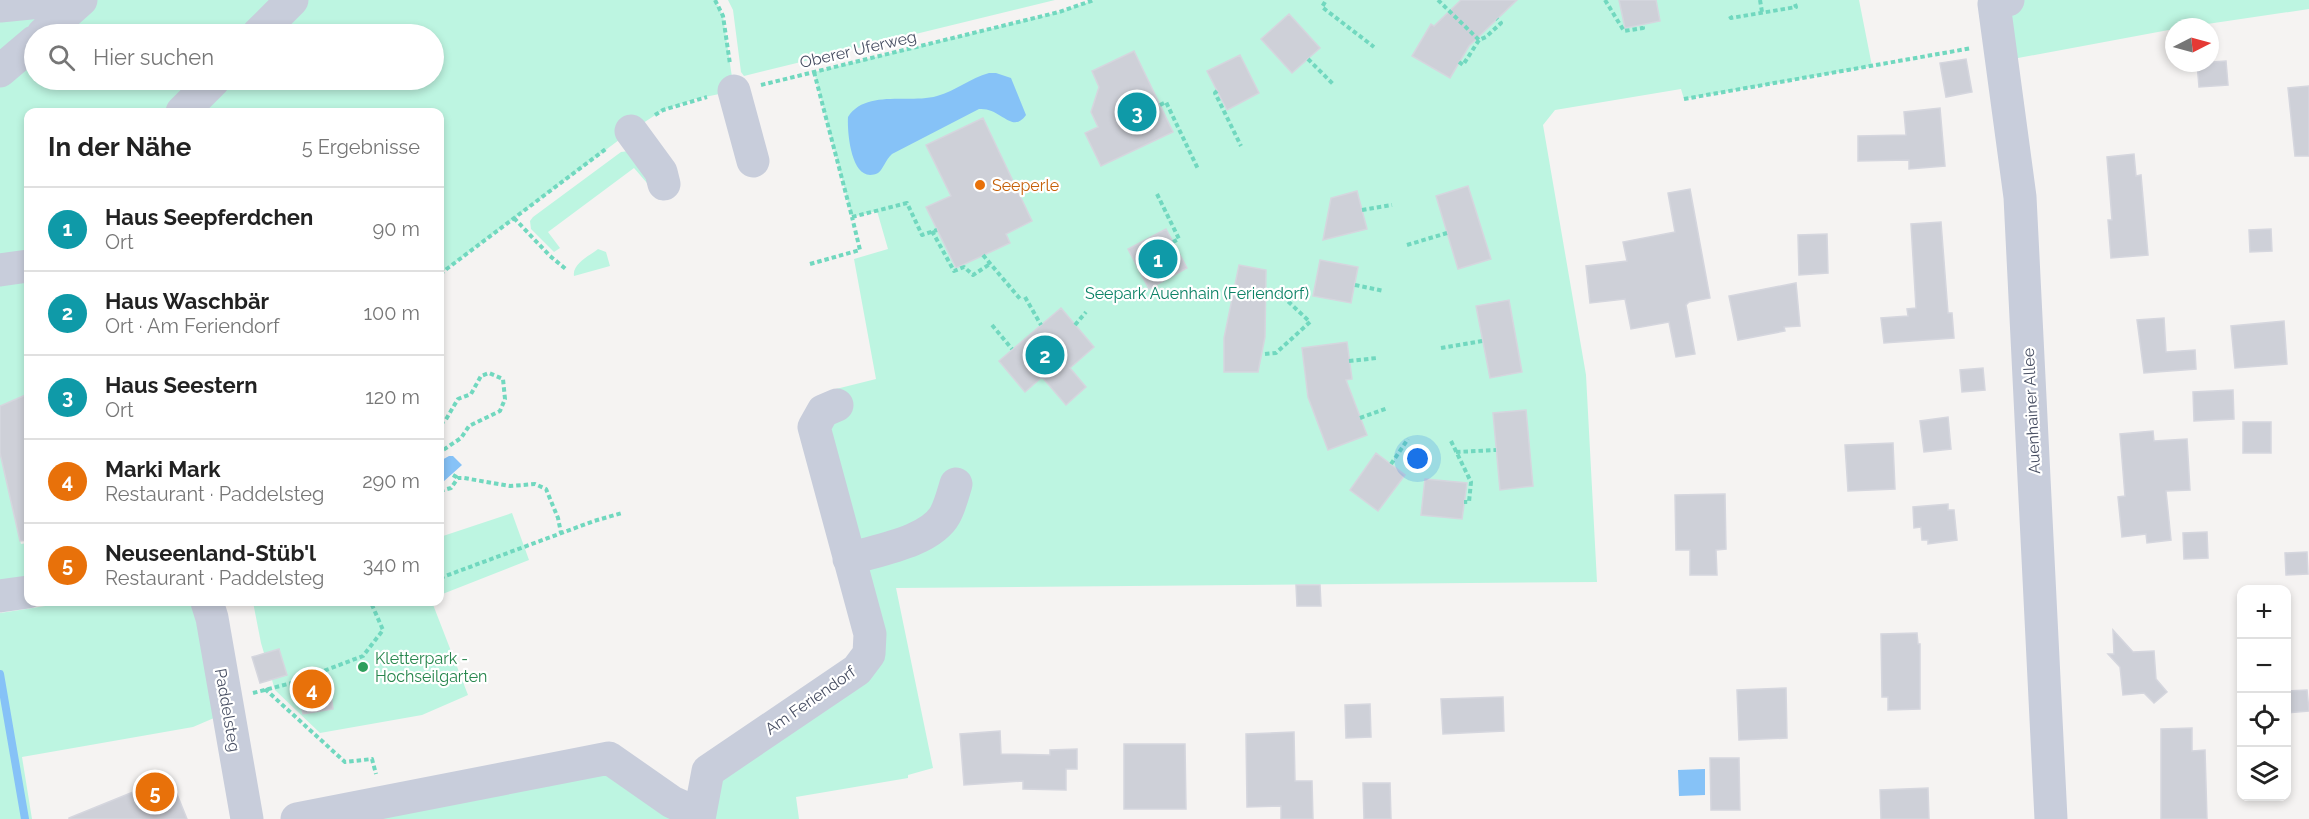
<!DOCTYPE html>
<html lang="de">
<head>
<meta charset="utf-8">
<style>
  body { margin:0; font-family:Raleway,sans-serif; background:#f2f2f2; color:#222 }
  .controls { position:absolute; right:18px; bottom:18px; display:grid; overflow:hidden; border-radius:12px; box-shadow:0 3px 9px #0003 }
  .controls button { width:54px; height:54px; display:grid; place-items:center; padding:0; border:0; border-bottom:2px solid #e0e0e0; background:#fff; color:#222; font:30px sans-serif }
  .compass { position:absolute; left:2165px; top:18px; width:54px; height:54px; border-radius:50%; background:#fff; box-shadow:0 3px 9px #0003; rotate:84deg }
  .you { position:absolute; left:1418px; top:459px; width:21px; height:21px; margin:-15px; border:4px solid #fff; border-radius:50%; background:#1a73e8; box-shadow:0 0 0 9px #1a73e833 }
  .badge { display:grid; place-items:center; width:39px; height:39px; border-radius:50%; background:#111827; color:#fff; font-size:20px; font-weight:700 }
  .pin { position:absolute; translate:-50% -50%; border:3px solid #fff; box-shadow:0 2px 6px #0006 }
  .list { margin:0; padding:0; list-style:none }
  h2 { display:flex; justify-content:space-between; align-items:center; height:78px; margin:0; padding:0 24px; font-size:26px }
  h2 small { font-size:20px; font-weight:400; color:#767676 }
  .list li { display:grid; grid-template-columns:39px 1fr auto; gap:18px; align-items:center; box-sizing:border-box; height:84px; padding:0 24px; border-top:2px solid #e0e0e0 }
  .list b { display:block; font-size:22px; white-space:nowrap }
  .list p { margin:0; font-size:20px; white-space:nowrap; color:#767676 }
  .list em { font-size:20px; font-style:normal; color:#767676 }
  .icon { flex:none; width:33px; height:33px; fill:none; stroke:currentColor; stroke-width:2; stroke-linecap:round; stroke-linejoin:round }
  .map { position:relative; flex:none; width:2309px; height:819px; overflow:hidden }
  .search { position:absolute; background:#fff; box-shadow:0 3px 9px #0003; left:24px; top:24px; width:420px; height:66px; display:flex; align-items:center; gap:15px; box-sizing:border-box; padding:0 21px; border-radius:33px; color:#767676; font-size:22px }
  .panel { position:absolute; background:#fff; box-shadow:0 3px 9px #0003; left:24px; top:108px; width:420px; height:498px; border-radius:12px }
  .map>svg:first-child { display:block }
</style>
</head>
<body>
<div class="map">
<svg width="2309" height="819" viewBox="0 0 2309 819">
  <rect width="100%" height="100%" fill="#f5f3f2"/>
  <path fill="#bdf5e1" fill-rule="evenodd" d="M0,0H715L723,16L734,91L695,99L663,110L631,131L440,274V112H28V394L0,406ZM34,34H434V80H34Z
    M728,0H1055L744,76L741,72L733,10Z
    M1094,0H1859L1872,66L1684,99L1681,89L1555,110L1543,125L1586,375L1597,582L896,588L933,768L908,775V778L796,797L799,819H297L609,758L699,814L708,771L869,654L814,427L832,390L876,379L854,259L888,249L877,211L852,217L814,72L1059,12Z
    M1993,0H2309V9L2187,27H2174V29L2002,61Z
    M629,151L653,178L647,183L634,168L548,232L560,248L554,252L531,229L530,221L533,217L621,152Z
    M598,249L606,252L610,266L574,276C572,264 589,256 598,249Z
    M0,453L21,544L28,543V592L0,596Z
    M512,513L529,560L440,595V537Z
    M71,602H191L199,616L214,718L193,727L22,757L32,819H0V613Z
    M253,602H432L468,695L422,715L320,733L275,690L261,643Z"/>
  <path fill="#86c2f7" d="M989,73H996L1011,78L1026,115C1012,135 1001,107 979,109L892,154C886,159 882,171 878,173C851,186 847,131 848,117C866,89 909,104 937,96C956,91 970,78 989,73Z
    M449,456H453L462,465L443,482H440V461Z
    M1705,769V795L1679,796L1678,770Z"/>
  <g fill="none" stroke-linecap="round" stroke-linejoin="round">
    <path stroke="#86c2f7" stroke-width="8" d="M0,674L25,819"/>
  </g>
  <path fill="#ced0d8" stroke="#d5d6de" stroke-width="1.5" d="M1461,0H1517L1469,46L1450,78L1412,56L1431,24L1434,26Z
    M1619,0H1656L1660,21L1625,28Z
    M1289,14L1320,48L1292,73L1261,39Z
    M1134,51L1173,132L1101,166L1085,133L1098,127L1091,112L1099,87L1092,71Z
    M1240,55L1259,93L1227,110L1207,71Z
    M1966,59L1972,92L1946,97L1940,63Z
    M2226,61L2228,85L2199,87L2197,63Z
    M2309,86V156H2295L2288,88Z
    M1940,108L1945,166L1909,169V160L1858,161V136L1906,135L1904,112Z
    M983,118L1032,221L1006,234L1010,243L956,268L926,207L951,196L926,145Z
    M2134,154L2136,176L2141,175L2148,255L2111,258L2108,220H2112L2107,157Z
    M1468,186L1491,259L1458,269L1436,196Z
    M1690,189L1710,298L1689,302L1686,305L1695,354L1676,357L1669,322L1631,329L1625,299L1590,303L1586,266L1627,261L1623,242L1675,232L1668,193Z
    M1357,191L1367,229L1323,240L1331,198Z
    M1941,222L1948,313H1952L1954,338L1884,343L1881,318L1908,316L1907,309L1916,308L1911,224Z
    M1166,229L1187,268L1149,289L1128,249Z
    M2271,229L2272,251L2250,252L2249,230Z
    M1827,234L1828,273L1799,275L1798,235Z
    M1320,260L1358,267L1351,303L1313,296Z
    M1239,265L1266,270L1265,337L1258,372H1224V338Z
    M1796,283L1800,326L1784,327L1785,331L1738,340L1729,296Z
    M1509,300L1522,372L1490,378L1476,306Z
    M1061,308L1094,347L1070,368L1086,387L1066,405L1042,377L1025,392L999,361Z
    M2164,318L2166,352L2195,350L2196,369L2144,373L2137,320Z
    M2284,321L2287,364L2235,368L2231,326Z
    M1347,342L1352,379L1346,380L1367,435L1328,450L1308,397L1302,348Z
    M1983,368L1985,390L1962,392L1960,370Z
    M2233,390L2234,419L2194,421L2193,392Z
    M28,394V540L20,541L0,453V406Z
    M1526,410L1533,486L1500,490L1493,413Z
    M1948,417L1951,449L1924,452L1920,421Z
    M2243,422H2271V453H2243Z
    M2153,431L2154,441L2187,439L2190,490L2166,491L2171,540L2147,543L2146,534L2122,537L2118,497L2125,496L2120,434Z
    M1893,443L1895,489L1848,491L1845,445Z
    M1376,453L1405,475L1378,511L1350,490Z
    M1425,479L1467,483L1462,519L1421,515Z
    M1725,494L1726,549L1716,550L1717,575H1690V550H1676L1675,495Z
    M1948,504V510H1954L1957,540L1928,544V540H1922L1921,527L1914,528L1913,507Z
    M2207,532L2208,558L2184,559L2183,533Z
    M2307,552L2308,574L2286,575L2285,553Z
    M1296,585H1320L1321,606H1297Z
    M2113,630L2133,652L2154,651L2156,679L2167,692L2154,703L2144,693L2123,695L2120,667L2108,654H2114Z
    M1917,633L1918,644H1920V709L1888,710V697H1882L1881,634Z
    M279,649L287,675L260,683L252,657Z
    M329,682L333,709L303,714L298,686Z
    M1786,688L1787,738L1739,740L1737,690Z
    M2307,690L2309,711L2286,713V691Z
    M1503,697L1504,731L1443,734L1441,699Z
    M1370,704L1371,737L1346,738L1345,705Z
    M2192,728V751L2205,750L2207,819H2161V729Z
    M1000,731L1001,754L1050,755V750L1077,749V769H1066V790L1023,789V781L964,785L960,734Z
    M1294,732L1295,781H1312L1313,819H1281V806L1247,807L1246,734Z
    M1124,744H1185L1186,809H1124Z
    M1710,758H1739L1740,810H1711Z
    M170,777L187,819H69V818Z
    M1363,783H1390L1391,819H1364Z
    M1928,788L1929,819H1881L1880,790Z"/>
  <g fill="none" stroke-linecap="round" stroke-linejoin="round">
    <path stroke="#71d8bf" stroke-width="4" stroke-dasharray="4.5 3" stroke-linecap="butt" d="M715,0L723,16L730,64
      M1438,0L1479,40
      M1605,0L1624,31L1643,28L1642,24
      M1760,0L1762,12
      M1325,2L1322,7L1374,47
      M1730,16L1731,18L1796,7L1795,4
      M1308,59L1334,85
      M1459,62L1463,65L1479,40L1486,37L1501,23L1497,19
      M814,72L852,217L907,203L922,235L937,230
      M761,85L1059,12L1094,0
      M1217,91L1215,93L1241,146
      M1684,99L1972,48
      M1160,105L1166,102L1198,169
      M655,115L663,110L707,97
      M1157,194L1179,239L1173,242
      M1362,210L1392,205
      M514,218L550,256L567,270
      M932,231L954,271L964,267L973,275L990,264
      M1407,245L1447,233
      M983,255L1021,300
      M810,264L860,250L852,217
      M440,274L607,148
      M1355,285L1384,291
      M1025,297L1041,325
      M992,325L1012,349
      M1075,325L1086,312
      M1441,348L1482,341
      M1265,354L1276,353L1310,322L1276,290
      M1349,361L1377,358
      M1360,418L1388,408
      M440,423L445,421L458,399L471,394L481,376L489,373L503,379L505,399L500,411L469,426L461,438L440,452
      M1451,441L1471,482L1469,502H1464
      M1456,452L1496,450
      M440,454L442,460
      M1391,464L1408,439
      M453,475L458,478
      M440,491L451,488L458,478H464L510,486L535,484L546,489L558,518L561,533
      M440,578L594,521L622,513
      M265,689L345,762L372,759L376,774
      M253,693L292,683L363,656L383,630L372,605L380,602"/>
    <path stroke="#c8cddb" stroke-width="33" d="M2008,0L1994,4L2020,197L2051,819
      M0,6L61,0
      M43,34L81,0
      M258,34L292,0
      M0,71L34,42
      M734,91L753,161
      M182,112L214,80
      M631,131L661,172L664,184
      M0,270L28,266
      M849,559C877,550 930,542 945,515C950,506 953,494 956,484
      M0,596L28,592
      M207,602L212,618L247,819
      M297,819L609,758L672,802L699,814
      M699,819L708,771L857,670L869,654L870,634L814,427L823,411L837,405"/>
  </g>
  <circle fill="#e8710a" stroke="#fff" stroke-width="2" cx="980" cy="185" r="6"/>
  <circle fill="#2e9e5b" stroke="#fff" stroke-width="2" cx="363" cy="667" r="6"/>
  <g text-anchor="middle" stroke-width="4.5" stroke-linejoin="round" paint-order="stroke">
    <g font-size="16" fill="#474e62" stroke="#fff">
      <text transform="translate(858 49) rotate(-13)" y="6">Oberer Uferweg</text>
      <text transform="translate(2031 411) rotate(-93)" y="6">Auenhainer Allee</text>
      <text transform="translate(810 700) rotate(-35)" y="6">Am Feriendorf</text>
      <text transform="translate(228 710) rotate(80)" y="6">Paddelsteg</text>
    </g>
    <g font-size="16" fill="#c56008" stroke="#fff" text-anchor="start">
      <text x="992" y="191">Seeperle</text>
    </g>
    <g font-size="16" fill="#0c8266" stroke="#fff">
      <text x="1197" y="299">Seepark Auenhain (Feriendorf)</text>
    </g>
    <g font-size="16" fill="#27864d" stroke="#fff" text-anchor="start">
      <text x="375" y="664">Kletterpark -<tspan x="375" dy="18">Hochseilgarten</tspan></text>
    </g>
  </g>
</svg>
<div class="controls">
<button>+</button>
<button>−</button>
<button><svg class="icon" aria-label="locate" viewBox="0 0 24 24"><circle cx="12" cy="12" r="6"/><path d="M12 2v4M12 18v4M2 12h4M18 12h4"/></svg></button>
<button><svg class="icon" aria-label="layers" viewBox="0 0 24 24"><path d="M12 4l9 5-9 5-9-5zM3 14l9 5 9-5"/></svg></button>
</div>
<svg class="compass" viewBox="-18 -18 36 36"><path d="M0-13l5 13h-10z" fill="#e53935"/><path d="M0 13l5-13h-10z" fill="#767676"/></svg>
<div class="you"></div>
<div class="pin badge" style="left:1158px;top:259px;background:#0f9aa8">1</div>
<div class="pin badge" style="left:1045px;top:355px;background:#0f9aa8">2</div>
<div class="pin badge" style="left:1137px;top:112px;background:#0f9aa8">3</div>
<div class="pin badge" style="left:312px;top:689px;background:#e8710a">4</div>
<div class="pin badge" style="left:155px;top:792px;background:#e8710a">5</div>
<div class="search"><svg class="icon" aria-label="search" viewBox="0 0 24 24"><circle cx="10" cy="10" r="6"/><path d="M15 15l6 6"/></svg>Hier suchen</div>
<section class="panel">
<h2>In der Nähe<small>5 Ergebnisse</small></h2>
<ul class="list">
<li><span class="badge" style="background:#0f9aa8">1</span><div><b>Haus Seepferdchen</b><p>Ort</p></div><em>90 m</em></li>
<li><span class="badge" style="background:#0f9aa8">2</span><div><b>Haus Waschbär</b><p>Ort · Am Feriendorf</p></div><em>100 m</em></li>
<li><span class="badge" style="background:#0f9aa8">3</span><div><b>Haus Seestern</b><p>Ort</p></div><em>120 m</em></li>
<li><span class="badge" style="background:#e8710a">4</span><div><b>Marki Mark</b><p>Restaurant · Paddelsteg</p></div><em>290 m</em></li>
<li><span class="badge" style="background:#e8710a">5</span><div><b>Neuseenland-Stüb'l</b><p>Restaurant · Paddelsteg</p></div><em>340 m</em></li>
</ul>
</section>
</div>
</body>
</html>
